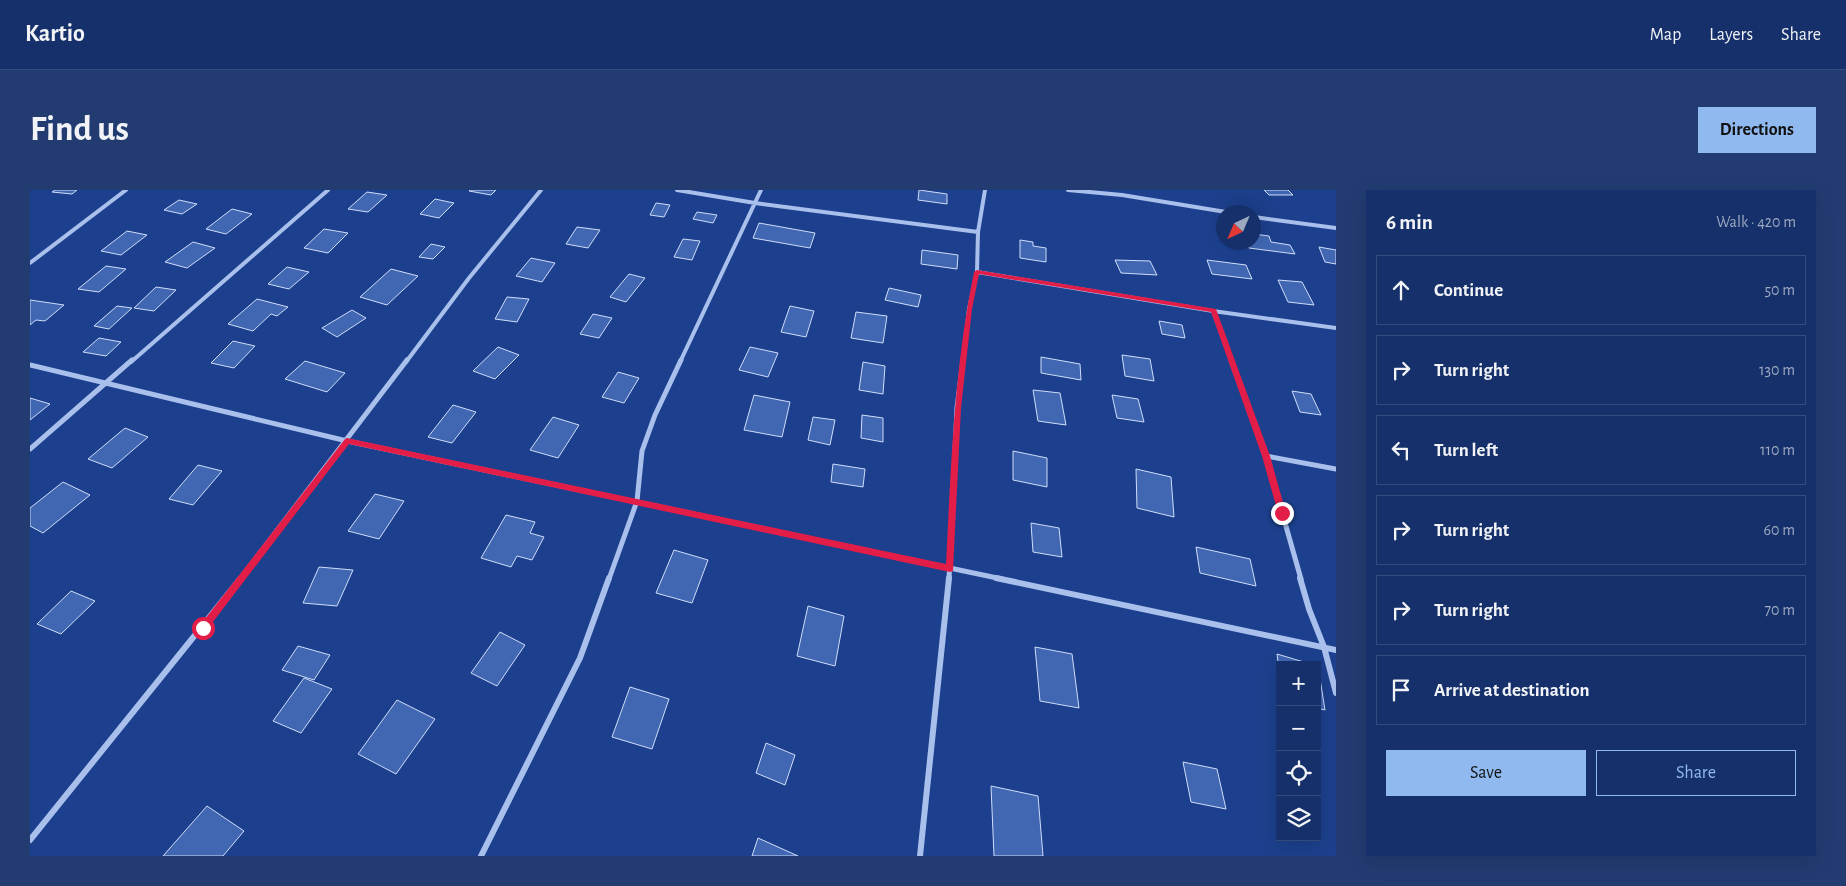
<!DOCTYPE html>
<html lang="en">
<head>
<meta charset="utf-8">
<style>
  body { margin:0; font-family:"Alegreya Sans",sans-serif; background:#223c72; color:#f1f3f6 }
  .controls { position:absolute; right:15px; bottom:15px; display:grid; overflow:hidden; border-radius:0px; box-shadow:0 5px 20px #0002 }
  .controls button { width:45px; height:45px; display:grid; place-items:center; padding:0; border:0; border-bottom:1px solid #344b7e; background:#15306a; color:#f1f3f6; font:25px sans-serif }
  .compass { position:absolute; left:1186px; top:15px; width:45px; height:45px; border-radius:50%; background:#15306a; box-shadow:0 5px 20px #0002; rotate:224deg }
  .stop { position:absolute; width:15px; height:15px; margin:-11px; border:4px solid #e11d48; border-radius:50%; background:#fff }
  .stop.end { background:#e11d48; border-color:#fff; box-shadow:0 1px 5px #0008 }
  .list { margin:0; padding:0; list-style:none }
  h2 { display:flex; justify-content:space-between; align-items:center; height:65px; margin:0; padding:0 20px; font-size:21px }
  h2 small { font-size:16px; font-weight:400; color:#9da9c1 }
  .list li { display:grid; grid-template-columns:32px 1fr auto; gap:15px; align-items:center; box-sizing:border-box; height:70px; margin:0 10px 10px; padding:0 10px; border:1px solid #344b7e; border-radius:0px }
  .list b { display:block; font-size:19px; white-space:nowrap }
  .list em { font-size:16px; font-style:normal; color:#9da9c1 }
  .actions { display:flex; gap:10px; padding:15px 20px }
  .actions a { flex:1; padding:11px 0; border:1px solid #90b9f0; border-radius:0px; text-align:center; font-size:18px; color:#90b9f0 }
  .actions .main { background:#90b9f0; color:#111 }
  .icon { flex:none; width:28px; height:28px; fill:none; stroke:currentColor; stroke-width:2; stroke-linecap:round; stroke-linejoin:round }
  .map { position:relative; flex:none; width:1306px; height:666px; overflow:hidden; border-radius:0px }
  header { display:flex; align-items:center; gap:30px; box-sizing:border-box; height:70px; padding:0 25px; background:#15306a; border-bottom:1px solid #344b7e }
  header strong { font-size:24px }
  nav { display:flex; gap:28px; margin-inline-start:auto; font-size:18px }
  .intro { display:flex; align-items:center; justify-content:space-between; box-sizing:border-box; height:120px; padding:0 30px }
  h1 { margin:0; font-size:35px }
  .button { padding:12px 22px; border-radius:0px; background:#90b9f0; color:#111; font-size:18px; font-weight:700 }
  main { display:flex; gap:30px; padding:0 30px }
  aside { flex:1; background:#15306a; border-radius:0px; box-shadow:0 5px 20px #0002 }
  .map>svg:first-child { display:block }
</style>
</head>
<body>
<header>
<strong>Kartio</strong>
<nav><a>Map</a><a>Layers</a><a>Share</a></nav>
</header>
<div class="intro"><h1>Find us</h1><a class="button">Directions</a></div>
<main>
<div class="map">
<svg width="1306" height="666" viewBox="0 0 1306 666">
  <rect width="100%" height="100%" fill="#1c408d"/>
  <path fill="#4167b3" stroke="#cfddf9" d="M25,0H47L42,4L22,2Z
    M440,0H466L461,5L439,1Z
    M889,0L917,4V14L888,10Z
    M1234,0H1258L1263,5H1239Z
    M337,2L357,5L338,22L318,19Z
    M405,9L424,13L409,28L390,24Z
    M149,10L167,14L152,24L134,20Z
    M626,13L640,15L634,27L620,25Z
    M202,19L222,24L196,44L176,39Z
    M667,22L687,25L683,33L663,29Z
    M729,33L785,43L780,58L723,48Z
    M547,37L570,40L558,58L536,54Z
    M294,39L318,43L298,63L274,58Z
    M97,41L117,45L91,65L71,61Z
    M1224,44L1239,46L1241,52L1260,55L1265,64L1219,58L1217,52H1224Z
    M653,49L670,51L662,70L644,67Z
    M990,50L1003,52V56L1016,58V72L990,68Z
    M163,52L185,58L157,78L135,72Z
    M401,54L415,57L403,69L389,67Z
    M1289,57L1306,60V74L1295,72Z
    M892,60L928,65L927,79L891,74Z
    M501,68L525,73L512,92L486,86Z
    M1085,70L1120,71L1127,85L1091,83Z
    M1177,70L1216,75L1222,89L1182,84Z
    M76,76L96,79L69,102L48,99Z
    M257,77L279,82L259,99L238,94Z
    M361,79L388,86L357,115L330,107Z
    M599,84L615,88L596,112L580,107Z
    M1248,90L1272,92L1284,115L1258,112Z
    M126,97L146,100L124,121L104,118Z
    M859,98L891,105L888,117L855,110Z
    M477,107L499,109L487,132L465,129Z
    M227,109L258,117L247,126L241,124L223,141L198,134Z
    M0,110L34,115L15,131L6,130L0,135Z
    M87,116L102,118L79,139L64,136Z
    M760,116L784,121L776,147L751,142Z
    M322,120L336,128L307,147L292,138Z
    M826,122L857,126L853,153L821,148Z
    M563,124L582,128L569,148L550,144Z
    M1129,131L1152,135L1155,148L1132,144Z
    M69,148L91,152L76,166L53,162Z
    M203,151L225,156L204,178L181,173Z
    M468,157L489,165L465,189L443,181Z
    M720,157L748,163L738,187L709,180Z
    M1092,165L1120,169L1124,191L1095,186Z
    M1011,167L1050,174L1051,190L1011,183Z
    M275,171L315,183L297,202L255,189Z
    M833,172L855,176L853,204L829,200Z
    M588,182L609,188L594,213L572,207Z
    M1003,200L1030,203L1036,235L1008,231Z
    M1262,201L1281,204L1291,225L1270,222Z
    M724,205L760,212L752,247L714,240Z
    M1082,205L1108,209L1114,232L1087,228Z
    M0,208L20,214L0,230Z
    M423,215L446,222L422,253L398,247Z
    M832,225L853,228V252L831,248Z
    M523,227L549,235L528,268L500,260Z
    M783,227L805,230L800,255L778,250Z
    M95,238L118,247L82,278L58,269Z
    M983,261L1017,268V297L983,290Z
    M803,274L835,279L833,297L801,292Z
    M168,275L192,281L163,315L139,309Z
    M1106,279L1141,287L1144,327L1107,318Z
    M33,292L60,305L13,343L0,336V318Z
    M345,304L374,311L349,349L318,341Z
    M476,325L505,332L500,343L514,347L502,370L487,366L481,377L451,368Z
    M1001,333L1029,338L1032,367L1003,362Z
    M1166,357L1220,369L1226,396L1170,383Z
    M644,360L678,370L662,413L626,403Z
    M289,377L323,380L307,416L273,413Z
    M41,401L65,411L31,444L7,434Z
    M778,416L814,426L805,476L767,466Z
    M470,442L495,455L467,496L441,483Z
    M268,456L300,465L284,490L252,480Z
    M1005,457L1042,464L1049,518L1010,511Z
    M1247,464L1284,475H1250V488Z
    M1287,476H1288L1295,520L1287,518Z
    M274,488L302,499L271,543L243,531Z
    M600,497L639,509L622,559L582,547Z
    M367,510L405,529L366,584L328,564Z
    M736,553L765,565L755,595L726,583Z
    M1153,572L1187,579L1196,619L1161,612Z
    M961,596L1008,606L1013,666H964Z
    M177,616L214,641L193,666H133Z
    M728,648L768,666H722Z"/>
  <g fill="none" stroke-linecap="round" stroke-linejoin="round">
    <path stroke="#a9c0ed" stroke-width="4" d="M647,0L725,13L948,42
      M1038,0L1092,5L1196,22
      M1224,27L1306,38
      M0,73L96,0
      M947,82L1183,121L1306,138
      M1183,121L1202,172
      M101,172L298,0
      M376,172L439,88L511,0
      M650,172L731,0
      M933,172L939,119L947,82L948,42L955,0"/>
    <path stroke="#a9c0ed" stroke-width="5" d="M1201,170L1236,266L1271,389
      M0,175L317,251L972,389
      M0,259L102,170
      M1236,266L1306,279
      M210,389L377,170
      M579,389L607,311L612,261L625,225L651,170
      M919,389L927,218L933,170"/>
    <path stroke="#a9c0ed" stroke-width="6" d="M966,388L1306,460
      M1270,388L1279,419L1294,457L1306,503
      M0,650L211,388
      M451,666L550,468L579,388
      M890,666L919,388"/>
  </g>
  <path fill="#e11d48" d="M947,80L1186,119L1240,266L1256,323L1255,325L1252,326L1248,323L1232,266L1181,122L949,84L942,119L931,218L923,381L920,382L319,254L176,441H170L168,438L315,249L317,248L916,374C921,276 924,178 944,82Z"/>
</svg>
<div class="controls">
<button>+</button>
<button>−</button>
<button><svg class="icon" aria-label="locate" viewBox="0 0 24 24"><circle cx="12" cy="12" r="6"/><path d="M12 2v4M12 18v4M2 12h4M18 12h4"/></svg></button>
<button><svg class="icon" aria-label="layers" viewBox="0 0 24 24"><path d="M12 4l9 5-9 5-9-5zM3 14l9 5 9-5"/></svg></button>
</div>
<svg class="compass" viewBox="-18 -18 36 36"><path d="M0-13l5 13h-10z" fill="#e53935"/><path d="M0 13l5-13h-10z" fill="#9da9c1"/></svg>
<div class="stop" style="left:173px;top:438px"></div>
<div class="stop end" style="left:1252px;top:323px"></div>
</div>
<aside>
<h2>6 min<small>Walk · 420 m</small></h2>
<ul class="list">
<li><svg class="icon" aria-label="ahead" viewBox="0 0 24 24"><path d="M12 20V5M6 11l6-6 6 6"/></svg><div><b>Continue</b></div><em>50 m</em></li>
<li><svg class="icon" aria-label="right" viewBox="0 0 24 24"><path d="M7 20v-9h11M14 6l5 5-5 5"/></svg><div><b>Turn right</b></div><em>130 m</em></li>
<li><svg class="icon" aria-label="left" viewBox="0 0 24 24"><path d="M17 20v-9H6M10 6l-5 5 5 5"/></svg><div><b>Turn left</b></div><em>110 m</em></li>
<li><svg class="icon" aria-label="right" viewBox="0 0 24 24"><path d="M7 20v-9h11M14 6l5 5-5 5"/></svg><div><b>Turn right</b></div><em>60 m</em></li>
<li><svg class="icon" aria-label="right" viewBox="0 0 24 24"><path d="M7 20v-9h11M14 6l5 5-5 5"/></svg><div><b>Turn right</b></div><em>70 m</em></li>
<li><svg class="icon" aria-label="arrive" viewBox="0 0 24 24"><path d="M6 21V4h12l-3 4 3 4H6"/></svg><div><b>Arrive at destination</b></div></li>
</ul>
<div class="actions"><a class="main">Save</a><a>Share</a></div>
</aside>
</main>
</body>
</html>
